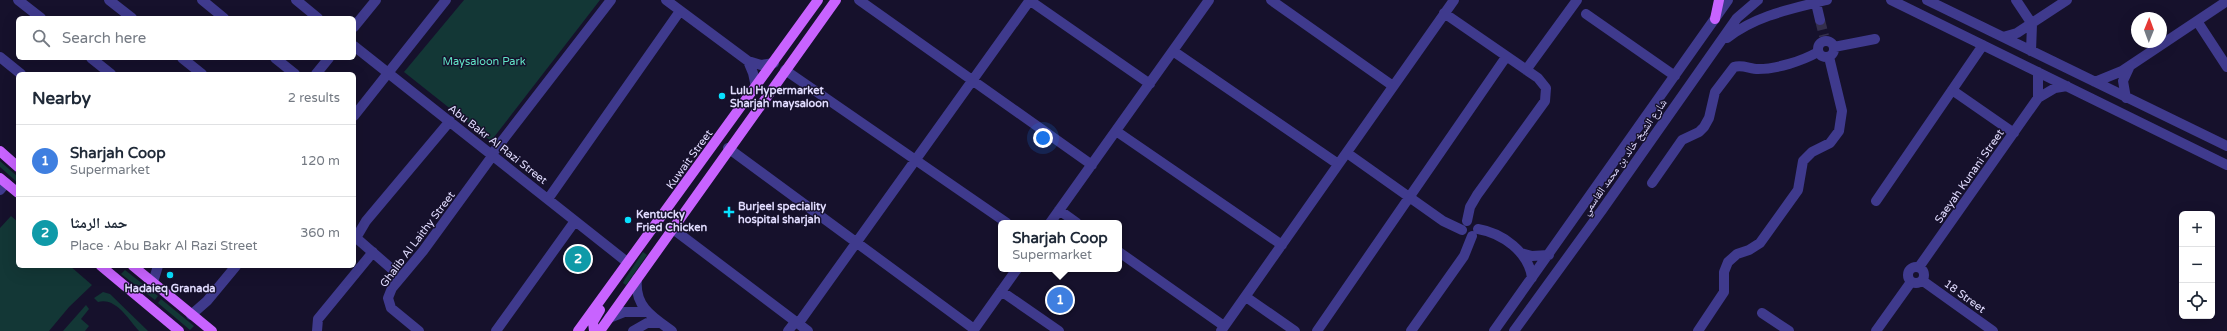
<!DOCTYPE html>
<html lang="en">
<head>
<meta charset="utf-8">
<style>
  body { margin:0; font-family:"Varela Round","Noto Naskh Arabic",sans-serif; background:#f2f2f3; color:#1f2937 }
  .controls { position:absolute; right:12px; bottom:12px; display:grid; overflow:hidden; border-radius:6px; box-shadow:0 4px 16px #0002 }
  .controls button { width:36px; height:36px; display:grid; place-items:center; padding:0; border:0; border-bottom:1px solid #e0e1e3; background:#fff; color:#1f2937; font:20px sans-serif }
  .compass { position:absolute; left:2131px; top:12px; width:36px; height:36px; border-radius:50%; background:#fff; box-shadow:0 4px 16px #0002; rotate:1deg }
  .you { position:absolute; left:1043px; top:138px; width:14px; height:14px; margin:-10px; border:3px solid #fff; border-radius:50%; background:#1a73e8; box-shadow:0 0 0 6px #1a73e833 }
  .badge { display:grid; place-items:center; width:26px; height:26px; border-radius:50%; background:#157c91; color:#fff; font-size:13px; font-weight:700 }
  .pin { position:absolute; translate:-50% -50%; border:2px solid #fff; box-shadow:0 1px 4px #0006 }
  .popup { position:absolute; left:998px; top:220px; width:124px; height:52px; box-sizing:border-box; display:grid; place-content:center; border-radius:6px; background:#fff; filter:drop-shadow(0 1px 3px #0005); font-size:13px; white-space:nowrap; color:#747a83 }
  .popup b { font-size:15px; color:#1f2937 }
  .popup::after { content:''; position:absolute; left:50%; top:100%; margin-left:-8px; border:8px solid transparent; border-top-color:#fff }
  .list { margin:0; padding:0; list-style:none }
  h2 { display:flex; justify-content:space-between; align-items:center; height:52px; margin:0; padding:0 16px; font-size:17px }
  h2 small { font-size:13px; font-weight:400; color:#747a83 }
  .list li { display:grid; grid-template-columns:26px 1fr auto; gap:12px; align-items:center; box-sizing:border-box; height:72px; padding:0 16px; border-top:1px solid #e0e1e3 }
  .list b { display:block; font-size:15px; white-space:nowrap }
  .list p { margin:0; font-size:13px; white-space:nowrap; color:#747a83 }
  .list em { font-size:13px; font-style:normal; color:#747a83 }
  .icon { flex:none; width:22px; height:22px; fill:none; stroke:currentColor; stroke-width:2; stroke-linecap:round; stroke-linejoin:round }
  .map { position:relative; flex:none; width:2227px; height:331px; overflow:hidden }
  .search { position:absolute; background:#fff; box-shadow:0 4px 16px #0002; left:16px; top:16px; width:340px; height:44px; display:flex; align-items:center; gap:10px; box-sizing:border-box; padding:0 14px; border-radius:6px; color:#747a83; font-size:15px }
  .panel { position:absolute; background:#fff; box-shadow:0 4px 16px #0002; left:16px; top:72px; width:340px; height:196px; border-radius:6px }
  .map>svg:first-child { display:block }
</style>
</head>
<body>
<div class="map">
<svg width="2227" height="331" viewBox="0 0 2227 331">
  <rect width="100%" height="100%" fill="#16112c"/>
  <path fill="#133736" d="M464,0H600L491,141L404,72Z
    M0,161L18,177V183L0,167Z
    M11,216L18,222V266H70L92,285L69,307L49,331H0V228Z
    M643,252L647,255L626,285L623,283L625,279Z
    M125,270L158,296L155,300L121,274Z
    M103,292L110,294L148,331H139C128,319 116,297 98,302L94,298Z
    M161,299L194,326L190,330L158,303Z
    M86,305L89,309L81,319L89,326L85,331H63Z"/>
  <g fill="none" stroke-linecap="round" stroke-linejoin="round">
    <path stroke="#342f4c" stroke-width="10" stroke-dasharray="10 5" stroke-linecap="butt" d="M1820,20L1824,36"/>
    <path stroke="#3f3a8d" stroke-width="10" d="M18,0L41,18
      M109,0L132,18
      M202,0L224,18
      M296,0L318,18
      M666,0L748,61L761,65L774,63
      M859,0L1092,165
      M1029,0L1150,84
      M1271,0L1393,86
      M1891,0L2227,165
      M1927,0L2227,146
      M2016,0L2032,24
      M1816,3L1820,20
      M1444,13L1538,78L1546,88L1545,101L1477,195L1470,207L1467,221
      M1586,14L1675,76
      M2197,21L2227,67
      M354,27L376,0
      M2003,37L2017,33L2067,0
      M1727,38C1757,15 1791,9 1827,0
      M1818 49a8 8 0 1 1 16 0a8 8 0 1 1-16 0Z
      M354,46L627,262
      M1834,47L1875,39
      M1173,51L1338,164
      M2031,51L2032,24
      M0,57L21,74
      M91,58L111,74
      M182,58L202,74
      M275,58L295,74
      M748,61L753,73L756,87
      M785,70L1007,223
      M1526,70L1577,0
      M2038,72V98
      M316,74L329,58
      M2095,82L2122,71L2227,1
      M1952,90L2014,133
      M2126,98L2123,81L2129,68
      M354,116L446,0
      M1116,131L1282,245
      M728,148L974,329
      M1347,153L1443,221L1462,230
      M492,154L611,0
      M1652,183L1682,140L1699,132L1704,127L1709,118L1715,92L1734,67C1742,64 1750,69 1758,69C1777,69 1802,61 1818,52
      M0,190L6,183
      M548,199L680,11
      M1876,201L1983,45
      M1059,210L1077,223
      M1050,223L1209,0
      M673,229L808,331
      M1478,229C1502,233 1529,252 1532,278
      M354,236L401,277
      M356,238L366,221L450,121
      M1119,252L1224,326
      M1521,253L1532,256L1549,255
      M1908 275a8 8 0 1 1 16 0a8 8 0 1 1-16 0Z
      M1919,267L2038,98L2055,88L2067,86
      M637,279C634,306 652,317 672,331
      M1923,281L1993,331
      M153,282L158,266
      M1001,291L1059,331
      M1246,297L1295,331
      M1762,313L1789,331
      M191,315L207,301L236,266
      M609,318L624,312H647
      M798,324L1030,0
      M317,331L318,319L373,252
      M419,331L391,308L388,298L392,288L423,251L493,155
      M496,331L575,221
      M633,331L647,323H660
      M788,331L795,322
      M973,331L1017,269
      M1221,331L1454,0
      M1317,331L1506,57
      M1411,331L1464,256L1472,236
      M1494,331L1728,0
      M1514,331L1602,210L1737,18L1758,0
      M1698,331L1724,292V272L1728,262L1737,254L1749,250L1760,243L1798,190L1803,161L1812,152L1830,143L1839,131L1842,111L1829,57
      M1876,331L1911,282"/>
    <path stroke="#c863ff" stroke-width="10" d="M1715,19L1719,0
      M0,151L18,167
      M0,178L18,193
      M101,266L179,331
      M133,266L212,331
      M578,331L818,0
      M594,331L593,322L600,310
      M600,331L836,0"/>
  </g>
  <g fill="#08e1ff" stroke="#16112c" stroke-width="1.5">
    <circle cx="722" cy="96" r="4"/>
    <path d="M727 206h4v4h4v4h-4v4h-4v-4h-4v-4h4z"/>
    <circle cx="628" cy="220" r="4"/>
    <circle cx="170" cy="275" r="4"/>
  </g>
  <g text-anchor="middle" stroke-width="3" stroke-linejoin="round" paint-order="stroke">
    <g font-size="11" fill="#62e5c7" stroke="#16112c">
      <text x="484" y="65">Maysaloon Park</text>
    </g>
    <g font-size="11" font-weight="bold" fill="#e1dcff" stroke="#16112c" text-anchor="start">
      <text x="730" y="94">Lulu Hypermarket<tspan x="730" dy="13">Sharjah maysaloon</tspan></text>
      <text x="738" y="210">Burjeel speciality<tspan x="738" dy="13">hospital sharjah</tspan></text>
      <text x="636" y="218">Kentucky<tspan x="636" dy="13">Fried Chicken</tspan></text>
      <text x="170" y="292" text-anchor="middle">Hadaieq Granada</text>
    </g>
    <g font-size="11" fill="#e1dcff" stroke="#16112c">
      <text transform="translate(498 144) rotate(38)" y="4">Abu Bakr Al Razi Street</text>
      <text transform="translate(1624 157) rotate(-55)" y="4">شارع الشيخ خالد بن محمد القاسمي</text>
      <text transform="translate(689 159) rotate(-54)" y="4">Kuwait Street</text>
      <text transform="translate(1969 176) rotate(-55)" y="4">Saeyah Kunani Street</text>
      <text transform="translate(417 239) rotate(-53)" y="4">Ghalib Al Laithy Street</text>
      <text transform="translate(1965 296) rotate(36)" y="4">18 Street</text>
    </g>
  </g>
</svg>
<div class="controls">
<button>+</button>
<button>−</button>
<button><svg class="icon" aria-label="locate" viewBox="0 0 24 24"><circle cx="12" cy="12" r="6"/><path d="M12 2v4M12 18v4M2 12h4M18 12h4"/></svg></button>
</div>
<svg class="compass" viewBox="-18 -18 36 36"><path d="M0-13l5 13h-10z" fill="#e53935"/><path d="M0 13l5-13h-10z" fill="#747a83"/></svg>
<div class="you"></div>
<div class="pin badge" style="left:1060px;top:300px;background:#3f7fe0">1</div>
<div class="popup"><b>Sharjah Coop</b>Supermarket</div>
<div class="pin badge" style="left:578px;top:259px;background:#0f9aa8">2</div>
<div class="search"><svg class="icon" aria-label="search" viewBox="0 0 24 24"><circle cx="10" cy="10" r="6"/><path d="M15 15l6 6"/></svg>Search here</div>
<section class="panel">
<h2>Nearby<small>2 results</small></h2>
<ul class="list">
<li><span class="badge" style="background:#3f7fe0">1</span><div><b>Sharjah Coop</b><p>Supermarket</p></div><em>120 m</em></li>
<li><span class="badge" style="background:#0f9aa8">2</span><div><b>حمد الرمثا</b><p>Place · Abu Bakr Al Razi Street</p></div><em>360 m</em></li>
</ul>
</section>
</div>
</body>
</html>
